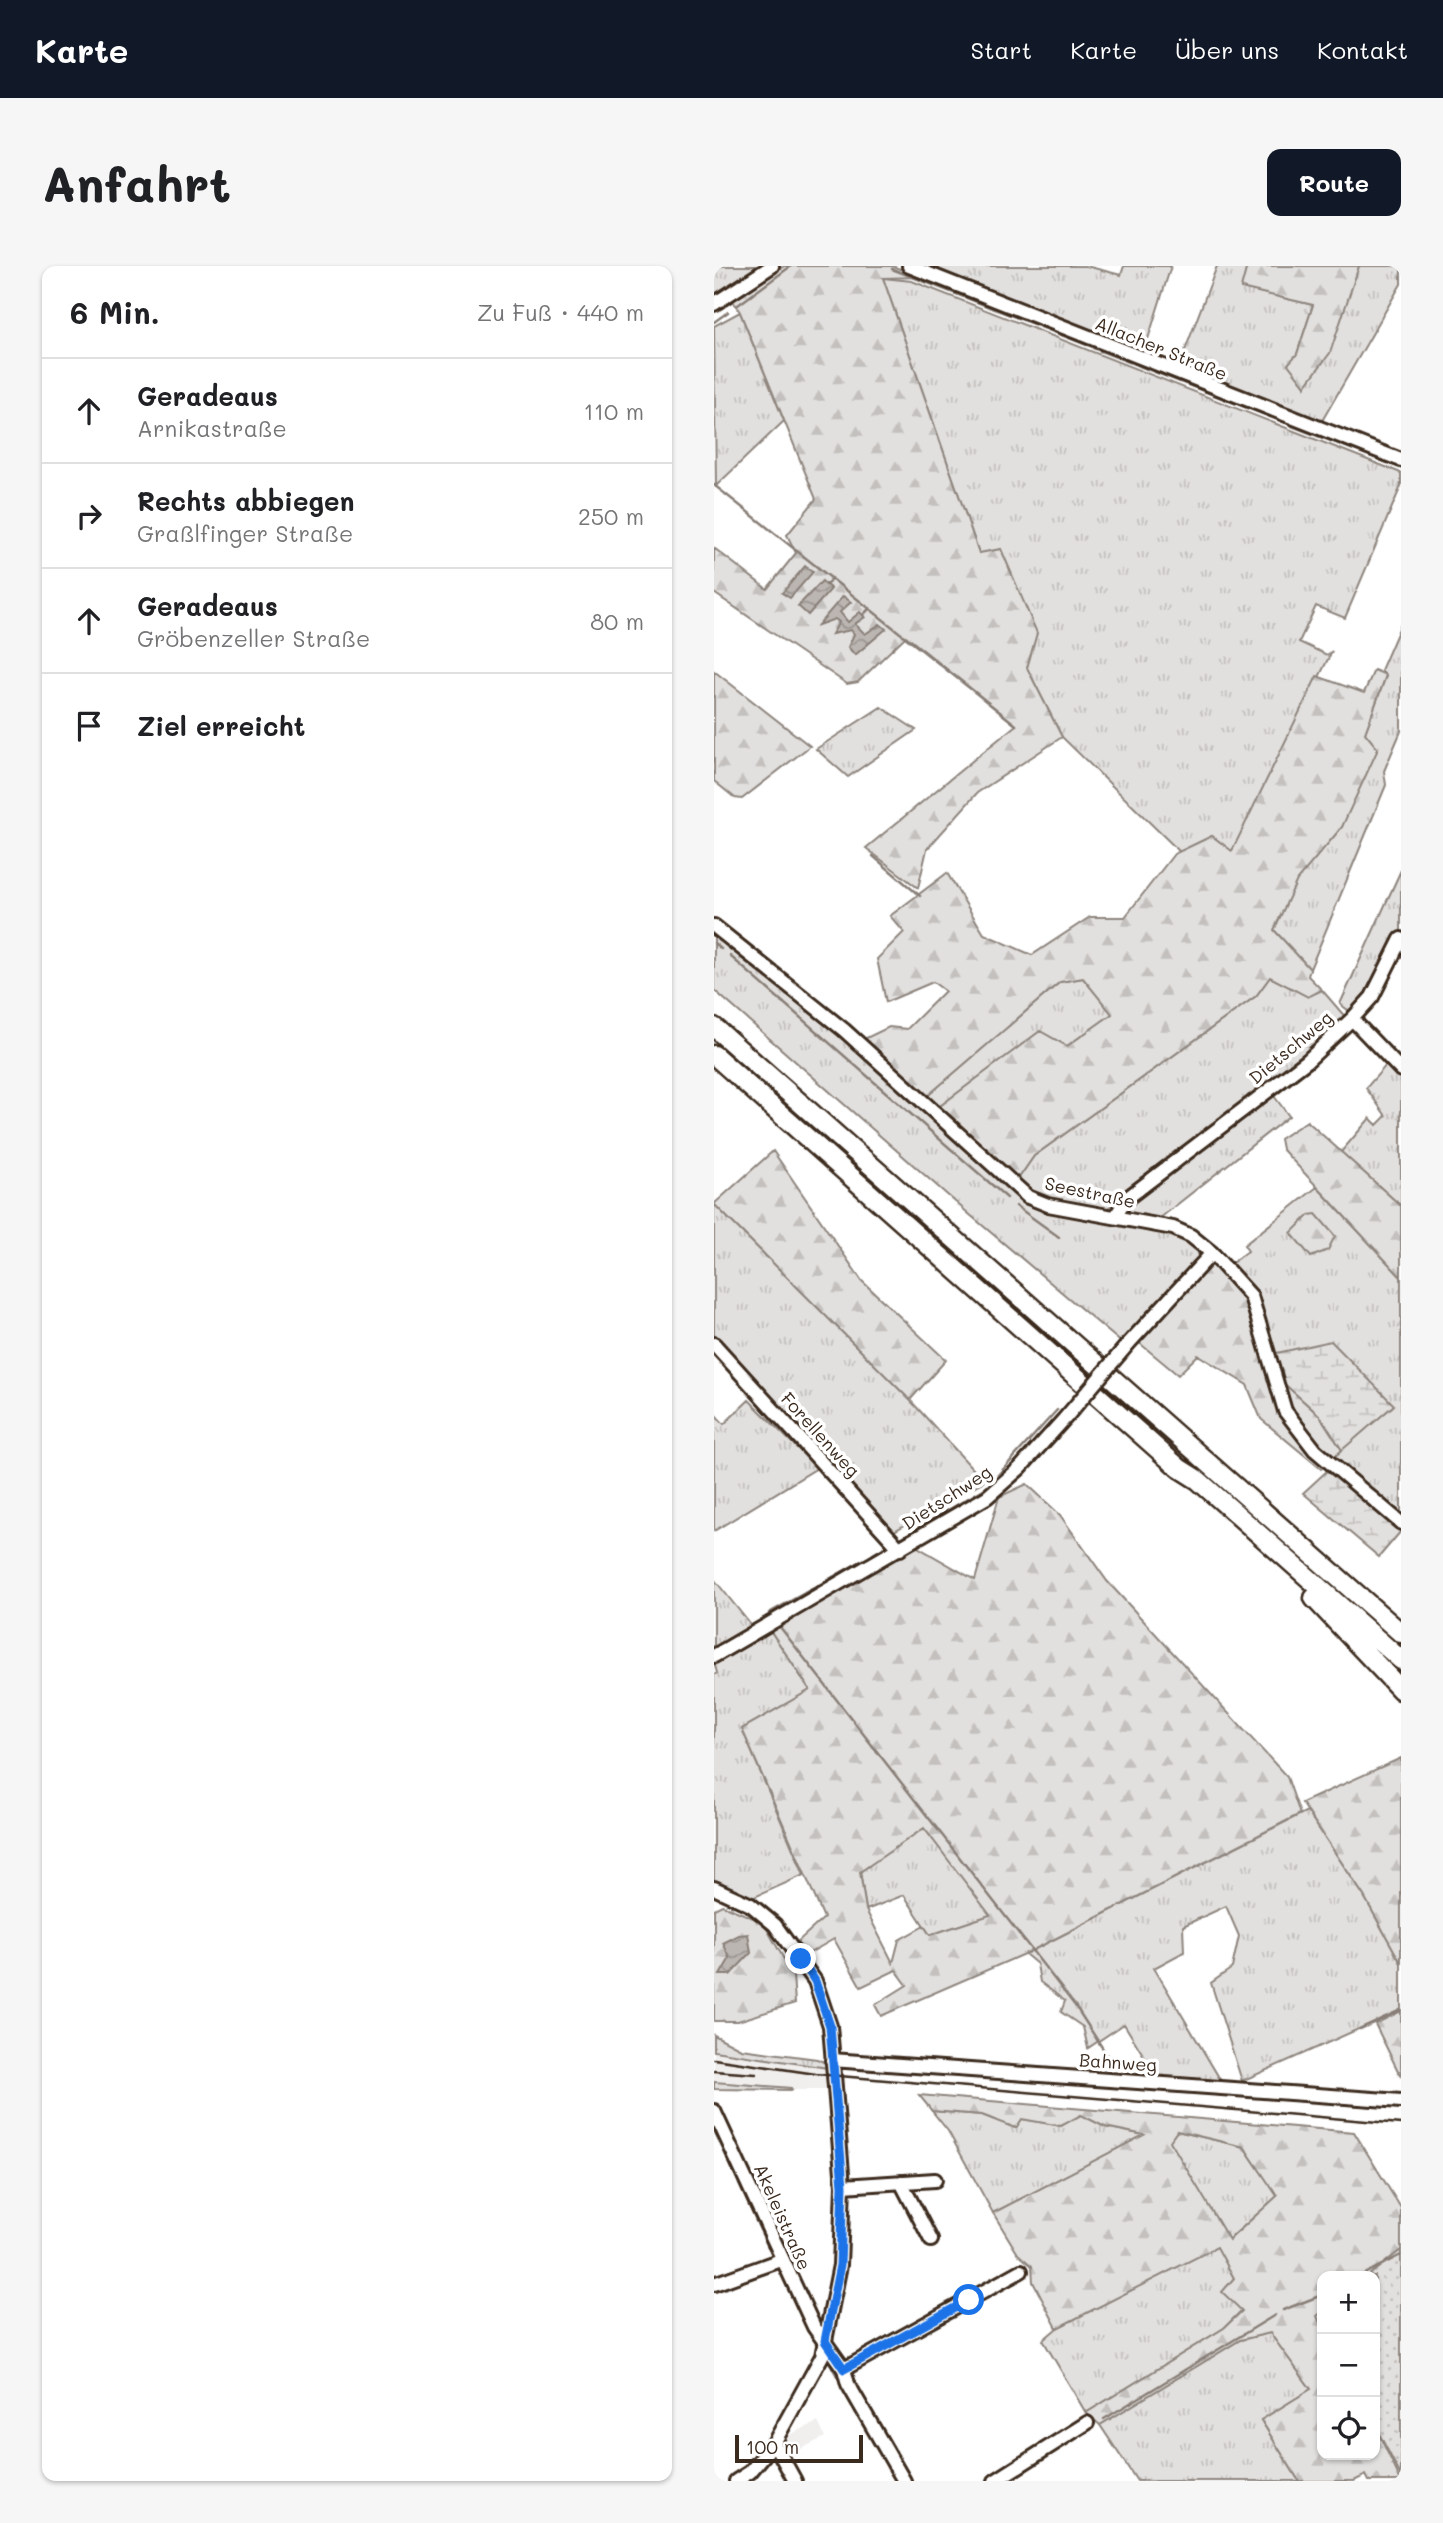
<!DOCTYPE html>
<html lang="de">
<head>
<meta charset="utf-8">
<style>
  body { margin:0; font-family:Mali,sans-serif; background:#f6f6f6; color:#202124 }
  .controls { position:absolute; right:21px; bottom:21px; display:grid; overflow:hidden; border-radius:14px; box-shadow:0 2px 5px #0004 }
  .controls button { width:63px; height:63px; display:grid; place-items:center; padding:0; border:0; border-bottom:2px solid #e0e0e0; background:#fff; color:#202124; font:35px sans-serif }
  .scale { position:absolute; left:21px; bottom:18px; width:128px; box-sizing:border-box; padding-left:7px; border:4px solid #3b2a1e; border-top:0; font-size:19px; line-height:24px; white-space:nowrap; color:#3b2a1e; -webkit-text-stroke:5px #fff; paint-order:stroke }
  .stop { position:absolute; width:21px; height:21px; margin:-16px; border:5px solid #1a73e8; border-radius:50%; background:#fff }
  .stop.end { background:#1a73e8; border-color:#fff; box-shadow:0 2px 7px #0008 }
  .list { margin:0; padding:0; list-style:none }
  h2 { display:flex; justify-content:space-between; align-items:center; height:91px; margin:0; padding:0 28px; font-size:30px }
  h2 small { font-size:23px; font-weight:400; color:#757577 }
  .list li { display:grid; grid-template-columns:46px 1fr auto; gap:21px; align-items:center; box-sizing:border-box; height:105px; padding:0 28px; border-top:2px solid #e0e0e0 }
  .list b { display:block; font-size:26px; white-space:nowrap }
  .list p { margin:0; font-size:23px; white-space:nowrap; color:#757577 }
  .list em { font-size:23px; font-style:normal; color:#757577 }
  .icon { flex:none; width:38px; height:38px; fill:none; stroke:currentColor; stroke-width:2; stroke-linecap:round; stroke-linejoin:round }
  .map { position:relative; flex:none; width:687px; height:2215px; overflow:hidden; border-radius:14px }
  header { display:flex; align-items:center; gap:42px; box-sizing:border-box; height:98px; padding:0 35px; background:#111827; color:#fff }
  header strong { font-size:33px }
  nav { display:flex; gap:38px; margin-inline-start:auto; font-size:24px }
  .intro { display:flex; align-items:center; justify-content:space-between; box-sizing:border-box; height:168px; padding:0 42px }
  h1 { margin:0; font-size:49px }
  .button { padding:18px 32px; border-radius:14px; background:#111827; color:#fff; font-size:24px; font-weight:700 }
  main { display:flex; gap:42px; padding:0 42px }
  aside { flex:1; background:#fff; border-radius:14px; box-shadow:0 2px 5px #0004 }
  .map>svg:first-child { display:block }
</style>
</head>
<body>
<header>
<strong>Karte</strong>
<nav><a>Start</a><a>Karte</a><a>Über uns</a><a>Kontakt</a></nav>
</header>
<div class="intro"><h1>Anfahrt</h1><a class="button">Route</a></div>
<main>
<aside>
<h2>6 Min.<small>Zu Fuß · 440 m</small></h2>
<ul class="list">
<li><svg class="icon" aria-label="ahead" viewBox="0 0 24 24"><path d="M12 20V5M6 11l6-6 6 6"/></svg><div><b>Geradeaus</b><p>Arnikastraße</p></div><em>110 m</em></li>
<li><svg class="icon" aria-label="right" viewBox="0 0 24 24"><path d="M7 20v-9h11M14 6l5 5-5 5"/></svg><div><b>Rechts abbiegen</b><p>Graßlfinger Straße</p></div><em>250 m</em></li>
<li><svg class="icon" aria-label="ahead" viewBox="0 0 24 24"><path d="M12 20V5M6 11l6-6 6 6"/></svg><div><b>Geradeaus</b><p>Gröbenzeller Straße</p></div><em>80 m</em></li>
<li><svg class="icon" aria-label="arrive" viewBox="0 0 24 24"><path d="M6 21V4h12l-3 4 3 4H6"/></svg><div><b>Ziel erreicht</b></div></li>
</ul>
</aside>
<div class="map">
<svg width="687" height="2215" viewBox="0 0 687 2215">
  <defs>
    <pattern id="grass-tufts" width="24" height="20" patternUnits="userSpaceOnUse" patternTransform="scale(1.75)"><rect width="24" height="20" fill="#e2e0de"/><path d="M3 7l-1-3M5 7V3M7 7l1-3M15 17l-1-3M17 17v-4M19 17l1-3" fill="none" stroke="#c3c0be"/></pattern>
    <pattern id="forest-firs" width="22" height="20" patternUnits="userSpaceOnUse" patternTransform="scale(1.75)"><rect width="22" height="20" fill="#e2e0de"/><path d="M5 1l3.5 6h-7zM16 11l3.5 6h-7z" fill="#c3c0be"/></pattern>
    <pattern id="wetland-marsh" width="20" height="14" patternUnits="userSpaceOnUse" patternTransform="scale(1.75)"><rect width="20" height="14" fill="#e2e0de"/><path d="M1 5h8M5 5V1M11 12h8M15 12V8" fill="none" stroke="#c3c0be"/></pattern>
    <pattern id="garden-dots" width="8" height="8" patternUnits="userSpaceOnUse" patternTransform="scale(1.75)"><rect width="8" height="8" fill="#e2e0de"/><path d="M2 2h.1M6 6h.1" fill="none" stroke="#c3c0be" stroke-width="1.8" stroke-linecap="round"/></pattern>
    <pattern id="water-waves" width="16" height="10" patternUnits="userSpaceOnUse" patternTransform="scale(1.75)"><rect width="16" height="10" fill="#bcb6b3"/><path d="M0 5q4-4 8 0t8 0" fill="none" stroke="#9a9491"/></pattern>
  </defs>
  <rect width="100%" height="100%" fill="#fff"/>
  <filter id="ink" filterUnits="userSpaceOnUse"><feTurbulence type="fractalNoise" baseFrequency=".0143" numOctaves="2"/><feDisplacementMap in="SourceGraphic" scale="14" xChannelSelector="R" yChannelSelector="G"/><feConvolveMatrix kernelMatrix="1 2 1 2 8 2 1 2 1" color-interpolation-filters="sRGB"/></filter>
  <g filter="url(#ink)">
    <path fill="#f1efee" d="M0,1785L114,1802L117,1824H78L0,1816Z
      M104,2156L111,2171L75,2189L68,2172Z"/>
    <path fill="url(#grass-tufts)" stroke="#8e857e" stroke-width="2" d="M0,0H52L0,34Z
      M204,0H372L407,9L410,0H457L429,89Z
      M503,0H533L528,22L599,39L583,88L591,120L645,0H687V18L605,160L464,103Z
      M169,12L198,15L687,207V220L631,352L602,340L585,376L613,389L618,385L518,586L498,570L466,586L348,471L313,402L265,287Z
      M26,46L70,155L2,220L0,60Z
      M687,358V465L670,505L672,519L596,703L560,664L582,614L628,561L651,467L672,410L667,404Z
      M167,441L202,464L134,511L102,483Z
      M687,604V667L658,721L639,748L626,738Z
      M0,665L118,759L314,935L474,971L484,980V996L432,1052L418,1063L409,1078L255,948L0,724Z
      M556,711L594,730L608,724L633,753L590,792L414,929L386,947L316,930L302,916L320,890L542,730Z
      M369,712L399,748L353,780L326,766L222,843L211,832L346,716Z
      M673,798L687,809V940L627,886L656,852L663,859L672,850L652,822Z
      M557,826L575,850L441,956L414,952L410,942Z
      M603,921L687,1011V1251L617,1192L679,1140L558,1088L514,1000L534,985L530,979Z
      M0,938L196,1134L270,1215L180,1265L0,1075Z
      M35,1134L103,1202L0,1265V1147L10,1158Z
      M0,1313L40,1363L0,1387Z
      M56,1364L96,1424L28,1463L90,1609L36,1633L0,1628V1409L3,1407L0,1395Z
      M593,1545L650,1630L687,1697V1744L528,1815L497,1717L518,1702L525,1670L512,1640L469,1660L470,1686L440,1702L507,1815L443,1811L410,1758L374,1782L369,1761L347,1746L351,1735L326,1716L323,1698L311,1688Z
      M210,1562L277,1649L216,1669L190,1629L152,1644L146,1605Z
      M0,1769L27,1783L103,1793L114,1798V1802L0,1785Z
      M218,1845L268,1849L301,1862L308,1853L347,1860L367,1848L391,1861L431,1869L279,1947L234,1865Z
      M463,1865L530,1881L564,1930L514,1974L455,1875Z
      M503,1980L520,2012L528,2044L510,2062L372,2147L329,2074L343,2062Z
      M556,2067L597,2123L547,2154L585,2215H423L386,2159L526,2074Z"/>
    <path fill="url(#forest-firs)" stroke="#8e857e" stroke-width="2" fill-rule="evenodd" d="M70,0H178L208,11L169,12L265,287L287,283L323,367L313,402L348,471L263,527L213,583L204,622L152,582L302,459L192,370L144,416L133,418L0,327V282L53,323L82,287L73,269L102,233L26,46L19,35Z
      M533,0H645L616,87L591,120L574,98L583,88L599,39L527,22Z
      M660,404L672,409L651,467L664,483L628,561L583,614L560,664L596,703L594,710L608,724L594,731L556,711L542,730L320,890L302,916L222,843L326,765L353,780L398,748L369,712L346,716L211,832L148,774L175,761L193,763L231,725L219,716L172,736L163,693L190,666L176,650L233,607L270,668L318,689L376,651H411L460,588L498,570L518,585L603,410L650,427Z
      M0,405L96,480L28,533L21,532L0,515Z
      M593,855L687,940V1011L568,883L566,873Z
      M59,885L148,1015L232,1094L196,1134L0,938Z
      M602,948L621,970L614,984L597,991L577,967L595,949Z
      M500,998L528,1024L565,1113L606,1150L628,1184L607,1203L547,1153L533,1119L484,1089L464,1109L423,1075L491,1002Z
      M313,1218L346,1249L393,1315L573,1511L586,1548L319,1684L167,1750L161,1739L193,1719L182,1704L147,1721L120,1673L92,1689L82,1677L110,1652L28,1463L96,1424L56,1364L200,1279L261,1314L285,1231ZM210,1562L276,1649L216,1669L210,1660L185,1674L179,1697L152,1644L146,1606Z
      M687,1492V1697L650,1630L588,1537Z
      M8,1639L49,1656L79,1709L81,1737L24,1755H0V1643Z
      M687,1745V1811L661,1758Z
      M0,1816L77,1822L78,1824L0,1823Z
      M205,1829L640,1866L687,1942V1984L654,2010H608V2046L603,2050L608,2060V2189H661V2160L687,2215H655L652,2209L640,2215H585L547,2154L597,2123L556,2067L526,2074L386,2159L372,2147L510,2062L528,2045L508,2026L520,2012L503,1981L343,2062L319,2016L318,2000L304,1988L279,1947L430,1869L391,1861L367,1849L347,1860L308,1853L302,1862L268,1849L218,1845ZM463,1865L530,1881L563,1930L515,1974L456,1875Z"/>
    <path fill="url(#wetland-marsh)" stroke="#8e857e" stroke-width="2" d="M617,1075L680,1139L628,1184L606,1150L565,1113L558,1088Z
      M615,1203L687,1265L665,1291L589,1227Z"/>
    <path fill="url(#garden-dots)" stroke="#8e857e" stroke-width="2" d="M687,1984V2210L661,2160V2010H654Z"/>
    <path fill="url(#water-waves)" stroke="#887e77" stroke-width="2" d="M91,300L99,306L76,332L68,327Z
      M108,315L117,323L94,349L84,340Z
      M129,330L137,336L126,346L134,356L146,346L151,351L141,358L151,368L166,358L172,363L141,389L134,381L140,368L137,364L118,368L125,356L121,353L104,359Z
      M34,1668L37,1687L16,1709H6L16,1692L9,1677L25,1669Z"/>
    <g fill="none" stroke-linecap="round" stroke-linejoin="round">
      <path stroke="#887e77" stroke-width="2.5" d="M178,3L373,79
        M24,39L77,0
        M0,56L14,46
        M379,82L572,157
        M578,160L687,202
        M0,219L302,459
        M112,319L118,312
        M149,349L156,342
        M159,590L206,630
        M0,677L7,683
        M16,690L293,932
        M302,940L345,971
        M187,1272L273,1221L343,1144
        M159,1288L174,1279
        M57,1349L55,1347L147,1295
        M66,1361L362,1741L400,1800
        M646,1763L687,1744
        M5,1872L20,1905
        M25,1918L54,1981
        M64,2000L71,2012
        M646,2010L687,1989
        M569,2044L608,2029
        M112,2090L129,2121
        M136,2133L143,2147
        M390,2153L561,2049
        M166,2187L173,2199"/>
      <defs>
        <path id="minor" d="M195,0L687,194
          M0,38L58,0
          M0,660L130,764L314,931L334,939L459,962L477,970L498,987L537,1030L571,1145L601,1184L687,1257
          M638,753L687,804
          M402,950L412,933L593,795L638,753L658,731L687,673
          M0,1078L186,1283
          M414,1078L498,987
          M0,1390L273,1231L306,1202L352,1151
          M0,1622L37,1639L61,1659L101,1715L116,1760L129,1920L126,1999L108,2090L60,2177L36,2206L22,2215
          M118,1794L687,1835
          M0,1845L100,2061L130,2103L134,2118L190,2215
          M187,1916L217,1974
          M129,1920L221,1914
          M0,2018L67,1994
          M130,2103L307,2005
          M60,2177L81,2215
          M281,2215L373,2157"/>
        <path id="highway" d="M0,761L687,1367
          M0,789L465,1202L484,1214L687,1394
          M600,1332L687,1424"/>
      </defs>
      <use href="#minor" stroke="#3b2a1e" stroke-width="18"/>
      <use href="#highway" stroke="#3b2a1e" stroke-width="23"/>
      <use href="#minor" stroke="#fff" stroke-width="12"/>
      <use href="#highway" stroke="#fff" stroke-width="18"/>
      <path stroke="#3b2a1e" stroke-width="2.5" d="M0,1793L102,1808L687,1858
        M0,1805L42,1808"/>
      <defs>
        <path id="minor-bridge" d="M352,1151L414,1078"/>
      </defs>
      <use href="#minor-bridge" stroke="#3b2a1e" stroke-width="18" stroke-linecap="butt"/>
      <use href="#minor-bridge" stroke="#fff" stroke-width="12"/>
    </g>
  </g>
  <g fill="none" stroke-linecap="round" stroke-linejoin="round" filter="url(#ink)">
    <path stroke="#1a73e8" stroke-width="9" d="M87,1693L101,1715L116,1760L129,1920L126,1999L111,2075L130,2103L255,2034"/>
  </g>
  <g text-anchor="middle" stroke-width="7" stroke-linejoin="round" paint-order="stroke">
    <g font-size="18" fill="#3b2a1e" stroke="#fff">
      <text transform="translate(447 83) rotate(22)" y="6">Allacher Straße</text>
      <text transform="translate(577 782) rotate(-40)" y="6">Dietschweg</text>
      <text transform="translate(376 927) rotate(12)" y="6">Seestraße</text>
      <text transform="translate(106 1169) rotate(48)" y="6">Forellenweg</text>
      <text transform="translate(233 1232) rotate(-33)" y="6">Dietschweg</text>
      <text transform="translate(404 1797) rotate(4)" y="6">Bahnweg</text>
      <text transform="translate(68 1951) rotate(66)" y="6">Akeleistraße</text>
    </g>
  </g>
</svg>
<div class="controls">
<button>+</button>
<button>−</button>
<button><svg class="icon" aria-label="locate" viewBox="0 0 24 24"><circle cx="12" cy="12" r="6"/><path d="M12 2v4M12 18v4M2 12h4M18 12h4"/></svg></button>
</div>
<div class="scale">100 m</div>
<div class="stop" style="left:255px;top:2034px"></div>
<div class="stop end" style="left:87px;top:1693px"></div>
</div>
</main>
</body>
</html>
